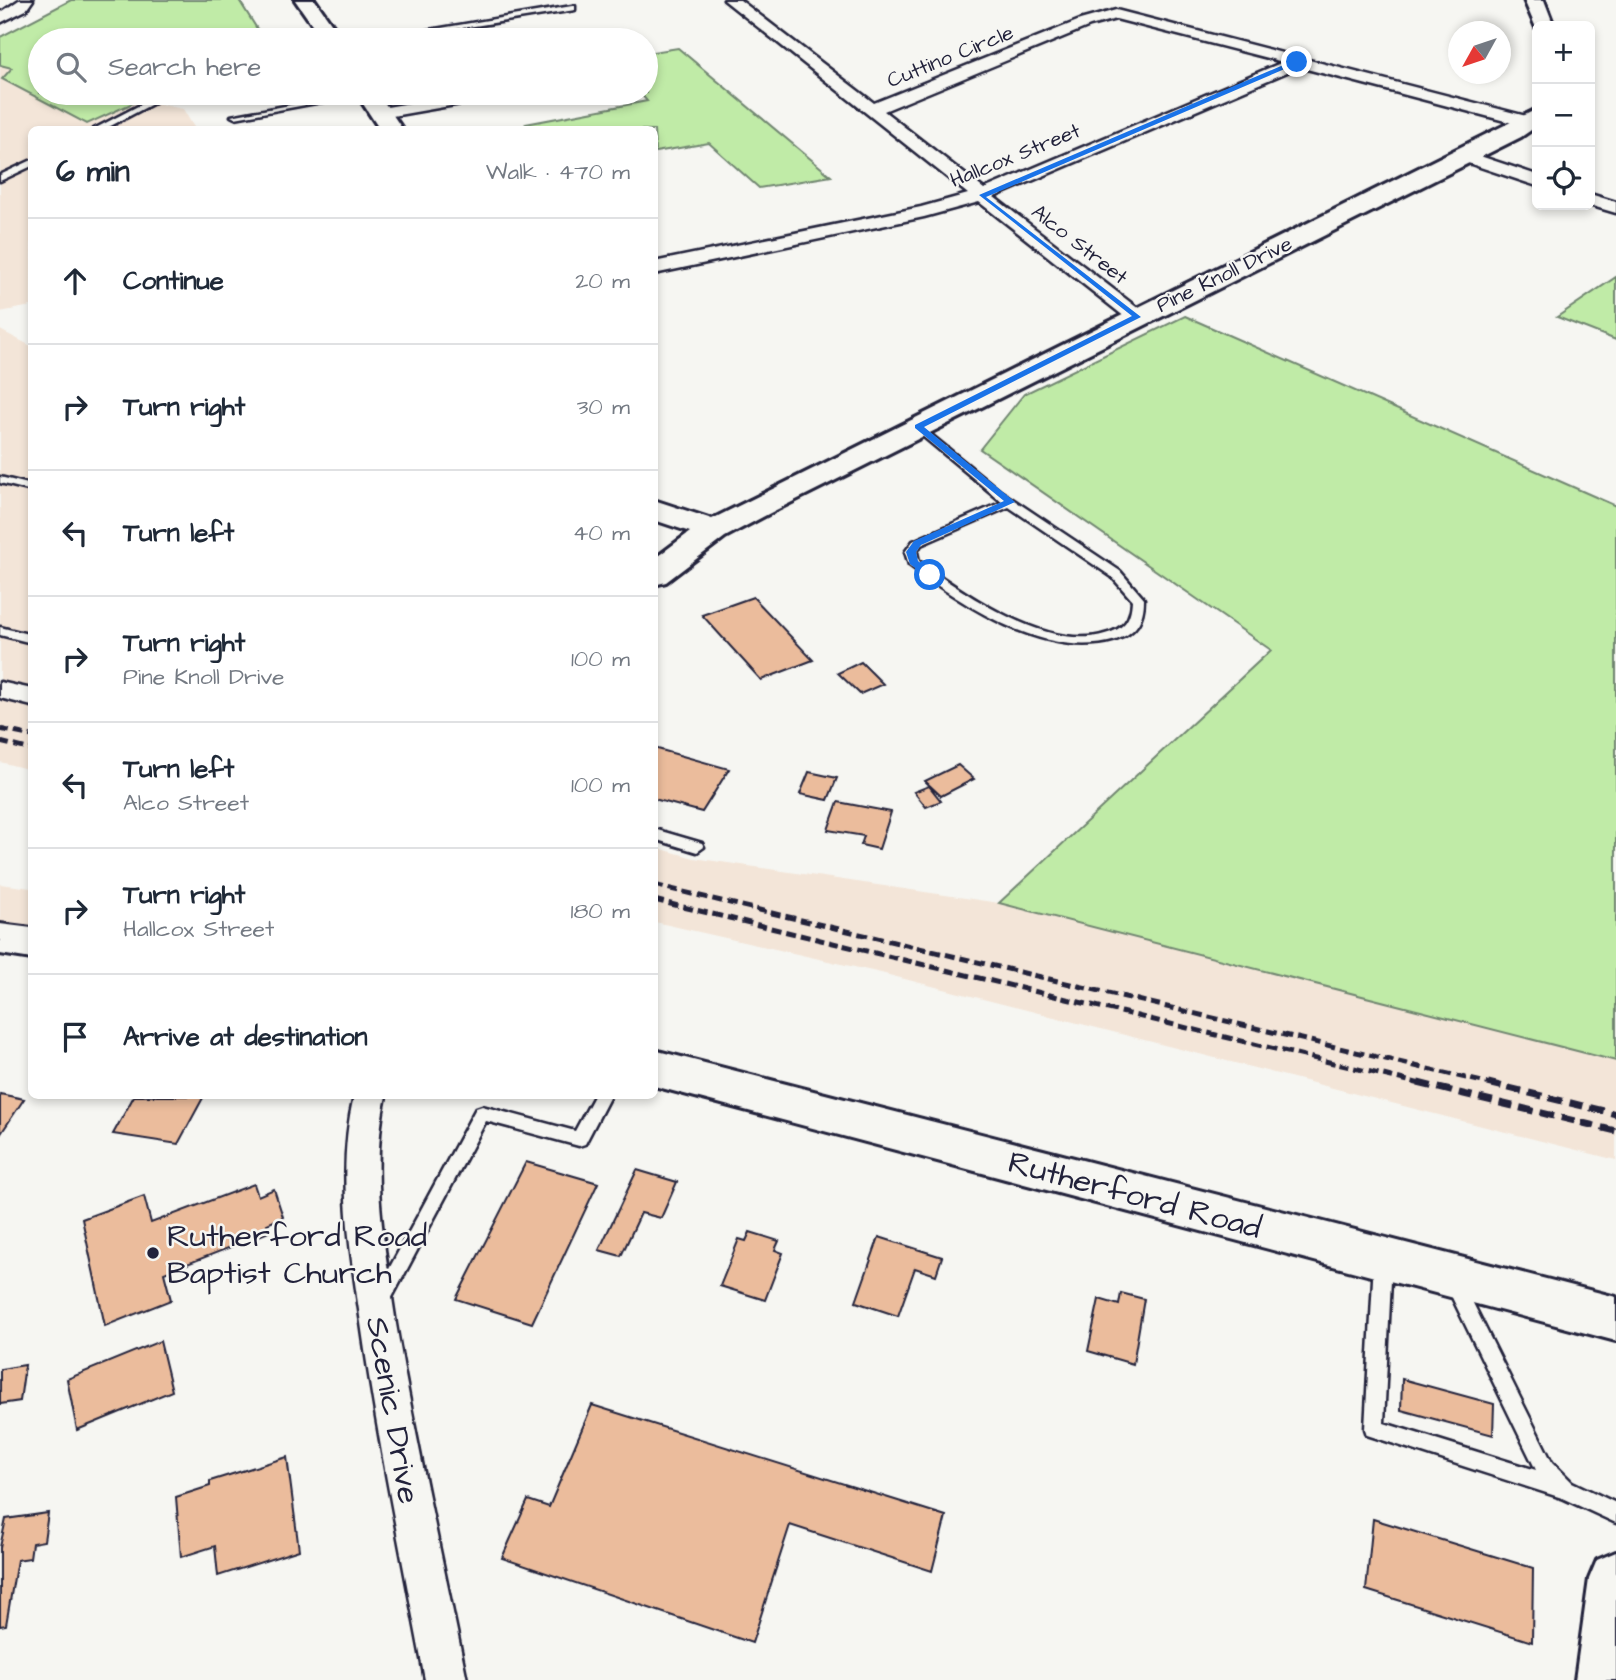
<!DOCTYPE html>
<html lang="en">
<head>
<meta charset="utf-8">
<style>
  body { margin:0; font-family:"Architects Daughter",sans-serif; background:#f6f6f7; color:#1f2937 }
  .controls { position:absolute; right:21px; top:21px; display:grid; overflow:hidden; border-radius:10px; box-shadow:0 4px 10px #0003 }
  .controls button { width:63px; height:63px; display:grid; place-items:center; padding:0; border:0; border-bottom:2px solid #e0e1e3; background:#fff; color:#1f2937; font:35px sans-serif }
  .compass { position:absolute; left:1448px; top:21px; width:63px; height:63px; border-radius:50%; background:#fff; box-shadow:0 4px 10px #0003; rotate:230deg }
  .stop { position:absolute; width:21px; height:21px; margin:-16px; border:5px solid #1a73e8; border-radius:50%; background:#fff }
  .stop.end { background:#1a73e8; border-color:#fff; box-shadow:0 2px 7px #0008 }
  .list { margin:0; padding:0; list-style:none }
  h2 { display:flex; justify-content:space-between; align-items:center; height:91px; margin:0; padding:0 28px; font-size:30px }
  h2 small { font-size:23px; font-weight:400; color:#747a83 }
  .list li { display:grid; grid-template-columns:46px 1fr auto; gap:21px; align-items:center; box-sizing:border-box; height:126px; padding:0 28px; border-top:2px solid #e0e1e3 }
  .list b { display:block; font-size:26px; white-space:nowrap }
  .list p { margin:0; font-size:23px; white-space:nowrap; color:#747a83 }
  .list em { font-size:23px; font-style:normal; color:#747a83 }
  .icon { flex:none; width:38px; height:38px; fill:none; stroke:currentColor; stroke-width:2; stroke-linecap:round; stroke-linejoin:round }
  .map { position:relative; flex:none; width:1616px; height:1680px; overflow:hidden }
  .search { position:absolute; background:#fff; box-shadow:0 4px 10px #0003; left:28px; top:28px; width:630px; height:77px; display:flex; align-items:center; gap:18px; box-sizing:border-box; padding:0 24px; border-radius:38px; color:#747a83; font-size:26px }
  .panel { position:absolute; background:#fff; box-shadow:0 4px 10px #0003; left:28px; top:126px; width:630px; height:973px; border-radius:10px }
  .map>svg:first-child { display:block }
</style>
</head>
<body>
<div class="map">
<svg width="1616" height="1680" viewBox="0 0 1616 1680">
  <rect width="100%" height="100%" fill="#f6f6f2"/>
  <filter id="ink" filterUnits="userSpaceOnUse"><feTurbulence type="fractalNoise" baseFrequency=".0143" numOctaves="2"/><feDisplacementMap in="SourceGraphic" scale="14" xChannelSelector="R" yChannelSelector="G"/><feConvolveMatrix kernelMatrix="1 2 1 2 8 2 1 2 1" color-interpolation-filters="sRGB"/></filter>
  <g filter="url(#ink)">
    <path fill="#f3e5d8" d="M0,65L12,68L2,79L87,124L140,100L183,109L195,129L32,130L31,306L0,312Z
      M0,330L31,346V770L0,762Z
      M654,847L694,858L999,903L1616,1061V1160L881,973L655,922Z
      M0,884L31,888V926L0,958Z"/>
    <path fill="#c0eba7" stroke="#718671" stroke-width="2" d="M71,0H239L264,40H40V93H155L87,124L2,79L12,68L0,65V37Z
      M678,48L831,176L759,188L709,143L655,152L654,130H531L526,124L647,101L640,93H646V53Z
      M1616,277V340L1557,317Z
      M1185,316L1616,506V1061L999,903L1271,650L980,449L1024,394Z"/>
    <path fill="#ebbc9c" stroke="#22223b" stroke-width="2" d="M753,597L813,660L761,680L702,615Z
      M861,662L883,684L860,694L838,673Z
      M654,748L729,769L702,812L654,799Z
      M958,765L974,779L941,796L925,781Z
      M809,772L837,778L828,800L800,794Z
      M929,786L941,801L926,807L914,792Z
      M838,802L891,812L879,849L861,845L864,836L828,830Z
      M0,1094L24,1099L0,1135Z
      M134,1096H204L178,1144L113,1134Z
      M526,1162L598,1183L532,1323L456,1299Z
      M637,1170L677,1182L661,1218L641,1213L621,1256L599,1250Z
      M254,1184L258,1196L274,1189L283,1217L267,1224L269,1232L164,1273L171,1300L105,1326L82,1219L144,1196L151,1223Z
      M750,1232L779,1241L775,1250L783,1253L765,1300L720,1286L739,1239L746,1241Z
      M879,1237L942,1257L936,1275L915,1268L898,1316L856,1302Z
      M1121,1293L1144,1299L1133,1364L1088,1351L1099,1299L1119,1305Z
      M160,1341L172,1391L77,1430L67,1379Z
      M25,1365L20,1401L0,1404V1369Z
      M1402,1379L1494,1404L1493,1435L1401,1410Z
      M592,1405L946,1516L932,1571L790,1525L752,1643L502,1558L528,1500L549,1507Z
      M287,1457L299,1550L218,1576L215,1546L181,1557L176,1497L210,1486V1481Z
      M48,1513L44,1541L32,1543L30,1558L17,1560L6,1625L0,1626V1547L6,1519Z
      M1373,1519L1533,1568L1532,1642L1366,1590Z"/>
    <g fill="none" stroke-linecap="round" stroke-linejoin="round">
      <defs>
        <path id="lane" d="M572,6H575V10L387,40H370Z
          M319,24L326,26L291,40H281Z
          M163,93H173L103,130H92Z
          M354,93H370L235,118L231,116Z
          M32,160V166L0,181V175Z
          M918,424L999,490L1120,571L1144,599C1144,620 1136,633 1116,640C1046,661 963,605 909,565L905,552L913,541L1002,502L914,429V425ZM1009,507L1112,577L1132,600C1131,620 1124,629 1105,634C1048,652 963,593 919,561L917,552L921,545Z
          M0,477L32,485V491L0,483Z
          M0,627L32,635V643L0,635Z
          M654,829L702,843L704,847L697,852L654,839Z
          M594,1096H610L585,1144L579,1146L486,1121L388,1305L382,1307L376,1305L373,1299L376,1293L476,1108L482,1106L575,1131Z
          M1383,1252L1389,1255L1392,1260L1384,1423L1536,1470L1445,1283L1448,1277L1454,1275L1460,1277L1552,1462L1572,1482L1616,1503V1523L1562,1498L1367,1435L1365,1429L1374,1260L1377,1255Z"/>
        <path id="street" d="M19,0H33L26,10L0,23V13Z
          M724,0H740L874,103L1080,20L1116,10L1534,118L1536,122L1528,127L1299,67L994,197L1144,313L1147,317L1137,323L1130,321L979,202L924,217L654,274V262L921,207L968,194ZM1116,19L1283,62L984,189L884,111L1090,26Z
          M469,93H503L495,98L381,118L373,113L381,108Z
          M1465,151L1537,175V186L1459,160L1456,156L1459,152Z
          M1590,194L1616,202V213L1589,205Z
          M0,682L32,689V706L0,698Z
          M354,1096H386C369,1170 385,1249 396,1324C416,1443 443,1561 467,1680H425C403,1561 378,1443 361,1323C350,1249 336,1170 354,1096Z"/>
        <path id="secondary" d="M295,0H315L343,40H323Z
          M1524,0H1544L1554,26H1537V30Z
          M356,93H378L403,130H380Z
          M1537,109V126L1521,137L774,511L725,537L666,582L654,585V559L690,532L654,520V500L712,519Z
          M0,924L32,928V959L0,954Z
          M654,1050L1616,1297V1341L654,1086Z
          M1616,1552V1680H1575L1589,1579L1597,1560Z"/>
      </defs>
      <use href="#lane" stroke="#22223b" stroke-width="5"/>
      <use href="#street" stroke="#22223b" stroke-width="5"/>
      <use href="#secondary" stroke="#22223b" stroke-width="6"/>
      <use href="#lane" fill="#f6f6f2" fill-rule="evenodd"/>
      <use href="#street" fill="#f6f6f2" fill-rule="evenodd"/>
      <use href="#secondary" fill="#f6f6f2" fill-rule="evenodd"/>
      <path stroke="#22223b" stroke-width="5" stroke-dasharray="10 5" stroke-linecap="butt" d="M0,729L32,736
        M0,742L32,750
        M654,885L1495,1085
        M654,900L1425,1085"/>
      <path stroke="#22223b" stroke-width="7" stroke-dasharray="14 7" stroke-linecap="butt" d="M1418,1083L1616,1131
        M1488,1083L1616,1114"/>
    </g>
  </g>
  <path fill="#1a73e8" d="M1295,60L1301,62L986,197L1141,317L924,427L1015,502L921,545L916,552L918,561L935,575L927,577L910,564L906,552L914,541L1004,501L915,428V425L1132,316L979,195Z"/>
  <circle fill="#22223b" stroke="#f6f6f2" stroke-width="2.5" cx="153" cy="1253" r="7"/>
  <g text-anchor="middle" stroke-width="5" stroke-linejoin="round" paint-order="stroke">
    <g font-size="21" fill="#22223b" stroke="#f6f6f2">
      <text transform="translate(950 56) rotate(-22)" y="7">Cuttino Circle</text>
      <text transform="translate(1015 155) rotate(-22)" y="7">Hallcox Street</text>
      <text transform="translate(1080 244) rotate(38)" y="7">Alco Street</text>
      <text transform="translate(1224 274) rotate(-26)" y="7">Pine Knoll Drive</text>
    </g>
    <g font-size="32" fill="#22223b" stroke="#f6f6f2">
      <text transform="translate(1135 1194) rotate(15)" y="11">Rutherford Road</text>
      <text transform="translate(394 1410) rotate(80)" y="11">Scenic Drive</text>
    </g>
    <g font-size="32" fill="#22223b" stroke="#f6f6f2" text-anchor="start">
      <text x="167" y="1246">Rutherford Road<tspan x="167" dy="37">Baptist Church</tspan></text>
    </g>
  </g>
</svg>
<div class="controls">
<button>+</button>
<button>−</button>
<button><svg class="icon" aria-label="locate" viewBox="0 0 24 24"><circle cx="12" cy="12" r="6"/><path d="M12 2v4M12 18v4M2 12h4M18 12h4"/></svg></button>
</div>
<svg class="compass" viewBox="-18 -18 36 36"><path d="M0-13l5 13h-10z" fill="#e53935"/><path d="M0 13l5-13h-10z" fill="#747a83"/></svg>
<div class="stop" style="left:930px;top:575px"></div>
<div class="stop end" style="left:1297px;top:62px"></div>
<div class="search"><svg class="icon" aria-label="search" viewBox="0 0 24 24"><circle cx="10" cy="10" r="6"/><path d="M15 15l6 6"/></svg>Search here</div>
<section class="panel">
<h2>6 min<small>Walk · 470 m</small></h2>
<ul class="list">
<li><svg class="icon" aria-label="ahead" viewBox="0 0 24 24"><path d="M12 20V5M6 11l6-6 6 6"/></svg><div><b>Continue</b></div><em>20 m</em></li>
<li><svg class="icon" aria-label="right" viewBox="0 0 24 24"><path d="M7 20v-9h11M14 6l5 5-5 5"/></svg><div><b>Turn right</b></div><em>30 m</em></li>
<li><svg class="icon" aria-label="left" viewBox="0 0 24 24"><path d="M17 20v-9H6M10 6l-5 5 5 5"/></svg><div><b>Turn left</b></div><em>40 m</em></li>
<li><svg class="icon" aria-label="right" viewBox="0 0 24 24"><path d="M7 20v-9h11M14 6l5 5-5 5"/></svg><div><b>Turn right</b><p>Pine Knoll Drive</p></div><em>100 m</em></li>
<li><svg class="icon" aria-label="left" viewBox="0 0 24 24"><path d="M17 20v-9H6M10 6l-5 5 5 5"/></svg><div><b>Turn left</b><p>Alco Street</p></div><em>100 m</em></li>
<li><svg class="icon" aria-label="right" viewBox="0 0 24 24"><path d="M7 20v-9h11M14 6l5 5-5 5"/></svg><div><b>Turn right</b><p>Hallcox Street</p></div><em>180 m</em></li>
<li><svg class="icon" aria-label="arrive" viewBox="0 0 24 24"><path d="M6 21V4h12l-3 4 3 4H6"/></svg><div><b>Arrive at destination</b></div></li>
</ul>
</section>
</div>
</body>
</html>
